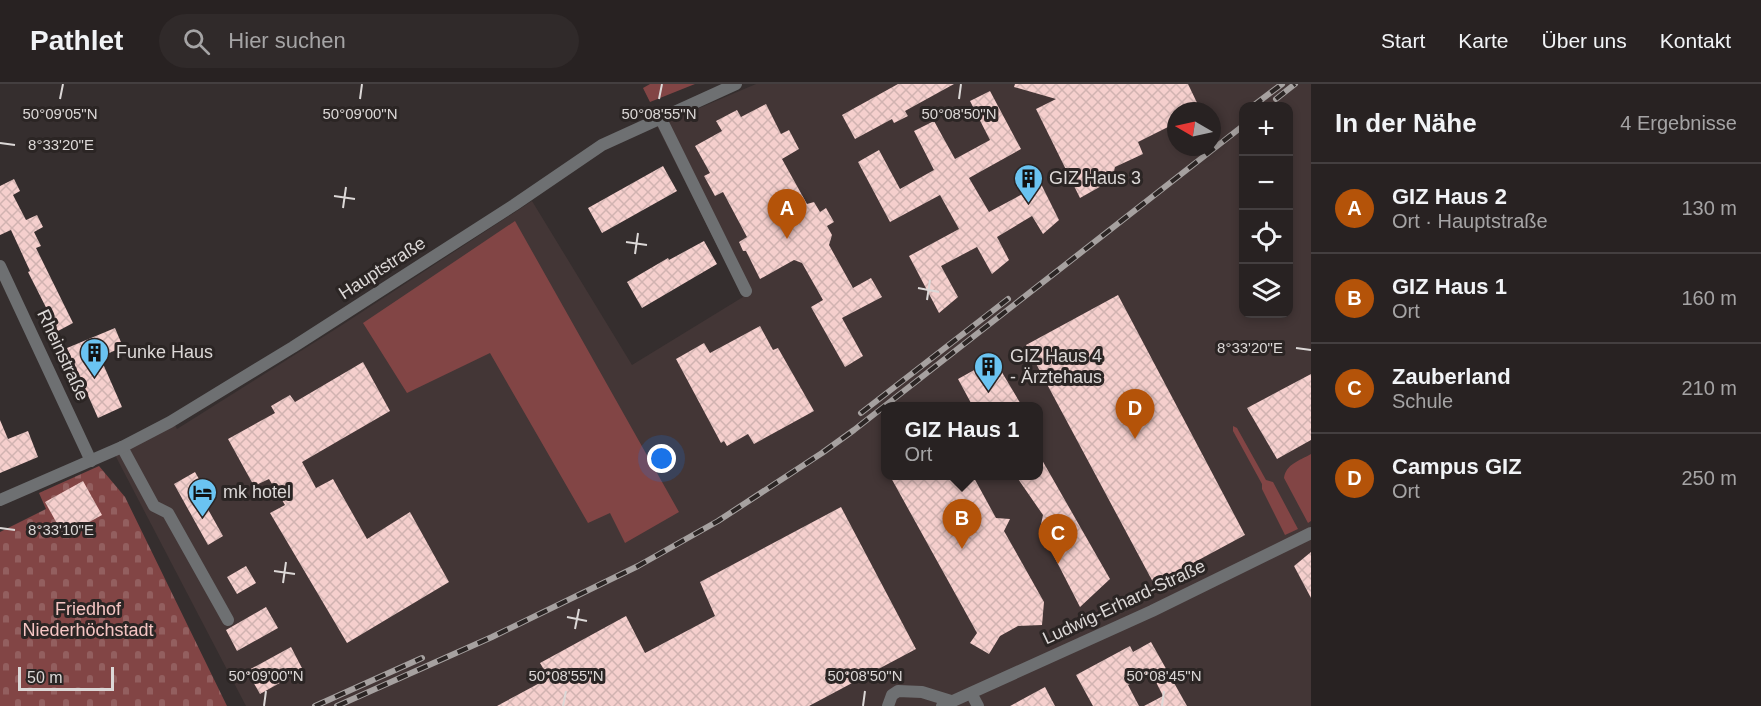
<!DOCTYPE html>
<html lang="de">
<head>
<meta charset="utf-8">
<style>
  body { margin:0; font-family:Helvetica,sans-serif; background:#302a2a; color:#f1f3f6 }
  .controls { position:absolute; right:18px; top:18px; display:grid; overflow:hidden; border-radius:12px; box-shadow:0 3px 9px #0003 }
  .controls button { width:54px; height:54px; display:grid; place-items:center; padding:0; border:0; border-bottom:2px solid #443f40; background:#282222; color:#f1f3f6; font:30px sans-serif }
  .compass { position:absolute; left:1167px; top:18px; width:54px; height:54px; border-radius:50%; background:#282222; box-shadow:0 3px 9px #0003; rotate:279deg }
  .scale { position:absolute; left:18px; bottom:15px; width:96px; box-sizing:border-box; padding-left:6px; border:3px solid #dcd8d7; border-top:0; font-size:16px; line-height:21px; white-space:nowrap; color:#dcd8d7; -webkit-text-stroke:4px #2b2524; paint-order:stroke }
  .you { position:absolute; left:662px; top:375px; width:21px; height:21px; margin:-15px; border:4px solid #fff; border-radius:50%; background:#1a73e8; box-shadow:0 0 0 9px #1a73e833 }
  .badge { display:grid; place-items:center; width:39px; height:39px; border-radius:50%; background:#b45309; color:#fff; font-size:20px; font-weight:700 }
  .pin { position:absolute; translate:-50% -50px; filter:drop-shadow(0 2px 3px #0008) }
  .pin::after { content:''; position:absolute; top:32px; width:21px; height:18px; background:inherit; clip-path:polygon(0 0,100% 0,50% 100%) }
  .popup { position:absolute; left:881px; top:318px; width:162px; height:78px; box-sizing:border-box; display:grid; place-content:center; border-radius:12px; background:#282222; filter:drop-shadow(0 2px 4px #0005); font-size:20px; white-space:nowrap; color:#a5a4a5 }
  .popup b { font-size:22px; color:#f1f3f6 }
  .popup::after { content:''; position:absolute; left:50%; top:100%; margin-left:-12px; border:12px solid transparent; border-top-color:#282222 }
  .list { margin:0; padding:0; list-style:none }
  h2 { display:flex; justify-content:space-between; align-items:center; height:78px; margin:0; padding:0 24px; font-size:26px }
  h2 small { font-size:20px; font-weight:400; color:#a5a4a5 }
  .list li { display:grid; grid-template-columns:39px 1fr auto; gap:18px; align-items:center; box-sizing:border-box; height:90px; padding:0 24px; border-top:2px solid #443f40 }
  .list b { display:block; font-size:22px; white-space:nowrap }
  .list p { margin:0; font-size:20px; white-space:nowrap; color:#a5a4a5 }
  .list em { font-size:20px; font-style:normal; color:#a5a4a5 }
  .icon { flex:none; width:33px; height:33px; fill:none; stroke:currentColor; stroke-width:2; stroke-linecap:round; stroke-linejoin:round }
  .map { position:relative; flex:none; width:1311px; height:622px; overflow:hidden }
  header { display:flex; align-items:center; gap:36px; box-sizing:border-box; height:84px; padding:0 30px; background:#282222; border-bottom:2px solid #443f40 }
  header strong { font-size:28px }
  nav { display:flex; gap:33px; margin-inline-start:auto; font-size:21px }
  .search { width:420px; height:54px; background:#302a2a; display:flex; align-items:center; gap:15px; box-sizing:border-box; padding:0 21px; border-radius:33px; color:#a5a4a5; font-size:22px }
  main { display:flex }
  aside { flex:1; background:#282222 }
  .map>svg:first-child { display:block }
</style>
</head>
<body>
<header>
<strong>Pathlet</strong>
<div class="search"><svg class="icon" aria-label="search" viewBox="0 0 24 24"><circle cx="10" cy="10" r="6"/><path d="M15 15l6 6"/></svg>Hier suchen</div>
<nav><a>Start</a><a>Karte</a><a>Über uns</a><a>Kontakt</a></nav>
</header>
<main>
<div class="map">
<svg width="1311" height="622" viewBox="0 0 1311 622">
  <defs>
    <pattern id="cemetery-stones" width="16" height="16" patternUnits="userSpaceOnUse" patternTransform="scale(1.5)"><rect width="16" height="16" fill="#824545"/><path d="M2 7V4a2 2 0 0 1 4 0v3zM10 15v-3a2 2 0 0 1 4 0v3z" fill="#935f5f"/></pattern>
    <pattern id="building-cross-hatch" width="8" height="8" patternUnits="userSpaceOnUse" patternTransform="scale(1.5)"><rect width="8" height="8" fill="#f5cfcd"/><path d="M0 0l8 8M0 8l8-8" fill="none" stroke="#d1b3b1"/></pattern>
  </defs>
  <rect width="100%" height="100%" fill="#352e2e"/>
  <path fill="#433636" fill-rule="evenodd" d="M756,0H1311V622H246L114,369L174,339L177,345L342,241L532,117L632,281L743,213L657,42ZM1244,22H1288V230H1244ZM1176,27H1212V63H1176ZM886,322H1038V392H886Z"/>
  <path fill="#824545" d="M650,0H695L650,18L643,4Z
    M515,137L679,428L625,459L610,429L588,439L490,269L407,309L363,239Z
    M1233,342L1237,344L1266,396L1273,398L1298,445L1285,451L1262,405V400L1233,347Z
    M1311,370V437L1308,439L1284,394C1286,380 1299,377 1311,370Z"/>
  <path fill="url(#cemetery-stones)" d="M99,382L125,413L227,622H0V448L46,425L39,409Z"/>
  <path fill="url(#building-cross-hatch)" d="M898,0H954L905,27L908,32L894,39L892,35L855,55L842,31Z
    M1015,0H1188L1201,27H1176V39L1138,58L1143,70L1115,83L1112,96L1080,114L1036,25L1056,15L1014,3Z
    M990,7L1021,65L969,94L989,128L1041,100L1059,136L1043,150L1032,132L997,153L1009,176L992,190L977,163L941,182L958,213L939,229L909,172L959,145L940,111L890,138L858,78L879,66L900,105L934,86L914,47L934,37L955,75L990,56L970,17Z
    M766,20L781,50L789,46L799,65L782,75L807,120L814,118L820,128L826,124L834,138L827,142L832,151L829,161L853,204L871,194L882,213L842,234L863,272L845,283L811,223L823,216L802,179L794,176L760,195L746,167H743L739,158L747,153L723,108L715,112L704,92L710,89L695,62L722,47L716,37L737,26L741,33Z
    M663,82L677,107L602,149L588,124Z
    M14,95L20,107L13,111L26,136L37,131L43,143L34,148L41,162L36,164L73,239L58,247L28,188L30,187L11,146L0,151V102Z
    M704,157L717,180L642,224L627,198L668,174L669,176Z
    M1118,211L1245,451L1154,500L1026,261Z
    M760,242L773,266L778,264L814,327L754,360L748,350L727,362L724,357L721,359L676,275L704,259L710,269Z
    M115,244L123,263L100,273L122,323L98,334L67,264Z
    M994,275L1022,322H973L971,319L958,295Z
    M363,278L390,327L302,378L316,404L333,395L367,455L410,428L449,498L347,559L270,429L285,421L269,395L254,402L228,355L275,329L271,322L290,311L295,318Z
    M1311,290V356L1277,375L1247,324Z
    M0,336L8,355L28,347L38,373L0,389Z
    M1038,369L1110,495L1080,523L1040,445L1043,431L1016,392H1038Z
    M195,388L207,409L201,413L223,452L208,461L174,400Z
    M890,392H973L996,434L1010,435L1004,447L1044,518L1042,541L1018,542L1000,552L989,570L970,559L977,549Z
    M83,397L102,431L64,452L45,418Z
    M841,423L916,565L809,622H497L549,594L540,579L626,532L645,569L715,532L700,498Z
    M1311,468V514L1294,482Z
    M246,482L256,499L237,510L227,493Z
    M266,523L278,544L237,567L226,546Z
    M1151,558L1187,622H1144L1163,612L1151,588L1128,601L1139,622H1093L1076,591L1130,562L1133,568Z
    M291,563L303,586L260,610L247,587Z
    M1045,603L1055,622H1010Z"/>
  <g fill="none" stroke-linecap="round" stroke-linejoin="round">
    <path stroke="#6e7072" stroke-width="12" d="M661,35L746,207
      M0,182L91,377
      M122,363L154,422L168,429L228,536
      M971,609L978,622
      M888,622L892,611L898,607L922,608L951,617
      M942,622L1152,527L1311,449"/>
    <path stroke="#6e7072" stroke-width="12" d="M0,416L122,363L170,338L293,263L514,121L602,61L736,0"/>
    <defs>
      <path id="rail" d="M1276,15L1295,0
        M1253,22L1282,0
        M861,329L1008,215
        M315,622L422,574
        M337,622L492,553L638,482L718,437L822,369L854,346L1244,41"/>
    </defs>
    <use href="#rail" stroke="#a6a1a0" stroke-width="6"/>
    <use href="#rail" stroke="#2b2524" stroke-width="4" stroke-dasharray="11" stroke-linecap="butt"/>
  </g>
  <path fill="none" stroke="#dcd8d7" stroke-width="2" d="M60,15L63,0M360,15L362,0M659,15L662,0M959,15L961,0M0,59L15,61M334,112L355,115M343,124L346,103M626,158L647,161M635,170L638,149M918,204L939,208M927,216L930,196M1296,264L1311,266M0,444L15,446M274,487L295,490M283,499L286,478M567,533L587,537M575,545L579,525M264,622L266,607M563,622L566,607M863,622L865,607M1162,622L1164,607"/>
  <defs>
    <symbol id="building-pin" viewBox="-11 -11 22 30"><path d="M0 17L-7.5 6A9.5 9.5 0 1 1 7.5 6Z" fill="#6ac3f1" stroke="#2b2524"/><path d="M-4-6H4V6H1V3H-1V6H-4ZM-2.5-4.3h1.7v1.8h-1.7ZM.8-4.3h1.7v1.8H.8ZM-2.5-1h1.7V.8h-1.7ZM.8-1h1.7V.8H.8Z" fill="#111"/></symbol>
    <symbol id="hotel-pin" viewBox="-11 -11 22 30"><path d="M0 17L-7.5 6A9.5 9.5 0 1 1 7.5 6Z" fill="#6ac3f1" stroke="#2b2524"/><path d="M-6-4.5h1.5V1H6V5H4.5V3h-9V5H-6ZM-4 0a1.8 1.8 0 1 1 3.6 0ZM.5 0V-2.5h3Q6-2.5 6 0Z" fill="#111"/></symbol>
  </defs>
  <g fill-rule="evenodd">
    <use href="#building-pin" x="1012" y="78" width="33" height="45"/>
    <use href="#building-pin" x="78" y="252" width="33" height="45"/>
    <use href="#building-pin" x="972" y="266" width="33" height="45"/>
    <use href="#hotel-pin" x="186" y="392" width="33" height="45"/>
  </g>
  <g text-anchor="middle" stroke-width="6" stroke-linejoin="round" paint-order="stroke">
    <g font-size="18" fill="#dcd8d7" stroke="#2b2524" text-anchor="start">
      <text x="1049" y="100">GIZ Haus 3</text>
      <text x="116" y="274">Funke Haus</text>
      <text x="1010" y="278">GIZ Haus 4<tspan x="1010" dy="21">- Ärztehaus</tspan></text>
      <text x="223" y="414">mk hotel</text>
    </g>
    <g font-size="18" fill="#dcd8d7" stroke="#2b2524">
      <text transform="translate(382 184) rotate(-33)" y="6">Hauptstraße</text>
      <text transform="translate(63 271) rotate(65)" y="6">Rheinstraße</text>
      <text transform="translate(1124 518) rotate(-25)" y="6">Ludwig-Erhard-Straße</text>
    </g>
    <g font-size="18" fill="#f5c5c3" stroke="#2b2524">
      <text x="88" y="531">Friedhof<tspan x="88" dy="21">Niederhöchstadt</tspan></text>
    </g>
  </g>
  <g font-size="15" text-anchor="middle" fill="#dcd8d7" stroke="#2b2524" stroke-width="6" stroke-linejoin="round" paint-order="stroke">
    <text x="360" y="35">50°09'00"N</text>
    <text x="659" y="35">50°08'55"N</text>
    <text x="959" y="35">50°08'50"N</text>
    <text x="60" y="35">50°09'05"N</text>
    <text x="61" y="66">8°33'20"E</text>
    <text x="1250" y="269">8°33'20"E</text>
    <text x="61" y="451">8°33'10"E</text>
    <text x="266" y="597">50°09'00"N</text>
    <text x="566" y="597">50°08'55"N</text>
    <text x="865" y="597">50°08'50"N</text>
    <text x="1164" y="597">50°08'45"N</text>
  </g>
</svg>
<div class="controls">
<button>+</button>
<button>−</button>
<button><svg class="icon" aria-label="locate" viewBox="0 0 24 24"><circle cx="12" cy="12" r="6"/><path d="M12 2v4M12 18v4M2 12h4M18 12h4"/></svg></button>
<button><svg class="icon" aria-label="layers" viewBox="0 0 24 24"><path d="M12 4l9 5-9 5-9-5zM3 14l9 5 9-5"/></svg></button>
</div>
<svg class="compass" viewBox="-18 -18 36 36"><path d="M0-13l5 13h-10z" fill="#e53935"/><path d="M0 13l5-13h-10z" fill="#a5a4a5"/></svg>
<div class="scale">50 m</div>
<div class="you"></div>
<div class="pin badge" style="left:787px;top:155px">A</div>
<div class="pin badge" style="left:962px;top:465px">B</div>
<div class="popup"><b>GIZ Haus 1</b>Ort</div>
<div class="pin badge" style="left:1058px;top:480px">C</div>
<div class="pin badge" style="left:1135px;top:355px">D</div>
</div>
<aside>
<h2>In der Nähe<small>4 Ergebnisse</small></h2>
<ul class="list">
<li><span class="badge">A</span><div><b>GIZ Haus 2</b><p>Ort · Hauptstraße</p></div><em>130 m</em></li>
<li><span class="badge">B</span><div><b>GIZ Haus 1</b><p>Ort</p></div><em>160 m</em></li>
<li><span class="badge">C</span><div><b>Zauberland</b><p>Schule</p></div><em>210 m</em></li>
<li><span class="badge">D</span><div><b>Campus GIZ</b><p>Ort</p></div><em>250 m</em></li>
</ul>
</aside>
</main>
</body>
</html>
